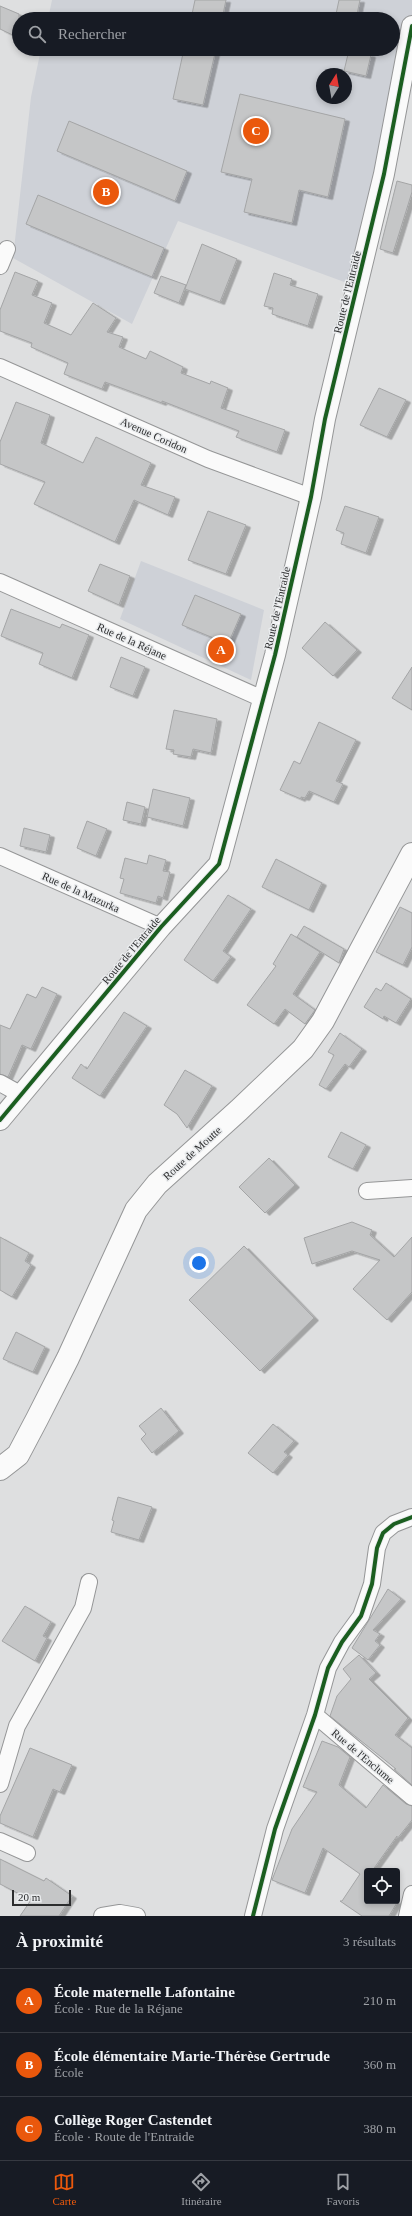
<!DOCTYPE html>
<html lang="fr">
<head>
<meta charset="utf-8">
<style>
  body { margin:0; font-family:"Times New Roman",serif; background:#242831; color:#f1f3f6 }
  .controls { position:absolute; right:12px; bottom:12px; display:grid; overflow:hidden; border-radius:4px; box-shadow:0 2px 6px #0003 }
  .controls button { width:36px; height:36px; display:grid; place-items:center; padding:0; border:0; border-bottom:1px solid #363941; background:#171b24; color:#f1f3f6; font:20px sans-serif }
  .compass { position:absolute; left:316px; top:68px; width:36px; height:36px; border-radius:50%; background:#171b24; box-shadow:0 2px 6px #0003; rotate:11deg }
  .scale { position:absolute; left:12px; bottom:10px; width:59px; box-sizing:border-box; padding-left:4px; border:2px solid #2c2d2e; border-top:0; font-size:11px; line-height:14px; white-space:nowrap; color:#2c2d2e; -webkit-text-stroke:3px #eaecee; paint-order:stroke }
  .you { position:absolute; left:199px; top:1263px; width:14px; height:14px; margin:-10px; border:3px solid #fff; border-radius:50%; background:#1a73e8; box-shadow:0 0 0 6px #1a73e833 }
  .badge { display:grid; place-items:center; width:26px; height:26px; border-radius:50%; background:#ea580c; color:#fff; font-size:13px; font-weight:700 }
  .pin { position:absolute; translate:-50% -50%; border:2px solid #fff; box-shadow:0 1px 4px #0006 }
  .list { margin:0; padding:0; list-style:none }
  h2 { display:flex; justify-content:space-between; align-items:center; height:52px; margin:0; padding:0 16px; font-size:17px }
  h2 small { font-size:13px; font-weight:400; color:#9ea1a6 }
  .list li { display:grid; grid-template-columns:26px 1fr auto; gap:12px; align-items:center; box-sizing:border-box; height:64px; padding:0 16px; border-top:1px solid #363941 }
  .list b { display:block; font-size:15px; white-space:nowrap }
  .list p { margin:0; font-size:13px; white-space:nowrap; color:#9ea1a6 }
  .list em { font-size:13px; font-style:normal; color:#9ea1a6 }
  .icon { flex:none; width:22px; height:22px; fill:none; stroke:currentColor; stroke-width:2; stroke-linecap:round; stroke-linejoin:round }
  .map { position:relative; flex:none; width:412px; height:1916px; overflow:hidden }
  .search { position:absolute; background:#171b24; box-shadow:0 2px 6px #0003; left:12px; right:12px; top:12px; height:44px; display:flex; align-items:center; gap:10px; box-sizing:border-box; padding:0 14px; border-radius:22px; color:#9ea1a6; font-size:15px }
  .sheet { height:244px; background:#171b24 }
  nav { display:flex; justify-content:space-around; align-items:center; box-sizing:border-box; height:56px; border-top:1px solid #363941; background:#171b24; font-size:11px; color:#9ea1a6 }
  nav a { display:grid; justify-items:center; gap:2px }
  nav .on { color:#ea580c }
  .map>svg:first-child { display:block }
</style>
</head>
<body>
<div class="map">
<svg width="412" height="1916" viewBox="0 0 412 1916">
  <defs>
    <filter id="shadow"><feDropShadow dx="4.5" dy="2.5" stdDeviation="0" flood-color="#0004"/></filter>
  </defs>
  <rect width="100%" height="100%" fill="#dedfe0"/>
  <path fill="#ced1d7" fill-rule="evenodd" d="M52,0H412V28L358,287L178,221L132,324L13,258L31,97L41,49H393V19H48ZM322,74H346V98H322Z
    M141,561L264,610L251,680L120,619Z"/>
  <path fill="#c5c6c7" stroke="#a4a5a6" filter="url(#shadow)" d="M195,0H226L222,19H191Z
    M339,0H360L356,19H335Z
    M0,6L19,14V38L0,29Z
    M184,49H216L203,105L173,99Z
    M349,50L371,55L366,76L344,71Z
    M240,94L345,119L328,197L299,190L292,223L244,212L252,179L221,172Z
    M69,121L187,171L175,201L57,151Z
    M397,181L412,185V192L393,253L380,249Z
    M38,195L164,248L152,277L26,224Z
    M202,244L237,259L220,302L185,289Z
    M15,272L38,281L32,295L52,303L44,323L71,335L93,303L116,318L107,332L123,337L119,347L146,359L150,351L183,367L181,373L210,384L211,381L228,388L221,408L285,430L277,452L236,437L239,431L162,401V403L105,382L102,389L64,374L68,363L31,347L32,343L0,331V310Z
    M274,273L292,279L290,285L318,294L308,326L272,314L273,308L264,306Z
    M161,276L186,285L179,303L154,293Z
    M379,388L406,400L387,437L360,425Z
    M16,402L50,415L41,443L83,463L96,437L151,463L141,485L175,497L168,515L134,500L115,542L34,504L45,482L0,464V442Z
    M345,506L379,517L366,553L341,544L344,533L336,530Z
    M208,511L246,525L226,574L188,560Z
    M100,564L130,576L119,605L88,591Z
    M195,595L241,614L228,644L182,625Z
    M11,609L60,628L62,624L89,635L72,678L39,664L43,653L1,636Z
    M325,622L357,650L333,676L302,648Z
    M121,657L145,667L133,696L110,687Z
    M412,667V710L392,698Z
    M174,710L217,719L211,753L193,749L191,757L173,754L174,750L166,749Z
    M319,722L356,740L336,781L343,784L334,802L309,791L305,798L301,797V799L280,790L294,761L300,764Z
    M153,789L190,798L183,826L147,817Z
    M127,802L145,807L141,824L123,820Z
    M87,821L107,829L96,856L77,848Z
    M24,828L50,835L46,852L20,846Z
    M149,855L166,860L163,871L170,872L163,898L158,896L156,903L120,893L124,879L120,878L125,858L147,864Z
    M276,859L322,883L309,910L262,887Z
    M228,895L251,909L223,951L231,957L213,981L184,960Z
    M400,907L412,913V947L403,965L376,952Z
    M304,926L344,949L339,963L297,937Z
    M291,934L320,952L293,994L315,1010L305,1024L285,1009L274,1024L247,1005L276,966L273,964Z
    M386,983L411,999L396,1023L384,1016L383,1019L364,1007L376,988L381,991Z
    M42,987L57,994L31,1049L22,1045L8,1077L0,1074V1025L10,1029L27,994L36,998Z
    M124,1012L147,1026L100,1096L72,1078L81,1064L87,1069Z
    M340,1033L362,1049L349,1067L345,1064L326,1089L319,1085L334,1055L328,1052Z
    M185,1070L212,1086L187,1128L177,1114L164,1105Z
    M341,1132L366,1145L353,1169L328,1157Z
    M269,1158L295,1185L265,1213L239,1187Z
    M352,1222L372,1230L370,1235L394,1257L412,1237V1292L387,1320L353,1289L380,1260L352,1251L312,1264L304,1238Z
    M0,1237L29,1253L25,1261L31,1265L12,1297L0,1290Z
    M244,1246L314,1318L260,1371L189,1300Z
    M16,1332L45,1347L33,1372L3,1359Z
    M161,1408L179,1431L152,1453L141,1439L146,1434L139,1426Z
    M273,1424L294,1441L284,1452L288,1455L273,1473L248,1453Z
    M118,1497L152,1507L139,1540L111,1532L114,1521L112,1520Z
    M388,1589L401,1599L373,1630L380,1634L375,1641L380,1645L368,1660L352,1648Z
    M25,1606L51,1622L43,1636L47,1638L35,1661L2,1641Z
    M359,1655L376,1673L369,1679L408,1718L395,1735L412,1748V1785L394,1769H396L330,1716L337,1696L351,1679L343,1669Z
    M322,1741L338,1747L350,1757L339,1785L366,1808L383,1785L406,1804L412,1806V1820L397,1839V1836L372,1871H367V1901H398L389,1916H362L340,1901H342L360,1874L323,1848L305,1893L272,1880L292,1829L317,1792L303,1787Z
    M30,1748L72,1765L60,1792L53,1789L33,1837L0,1823V1816Z
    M0,1859L44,1881L46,1878L72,1896L59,1916H20L31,1900L0,1884Z"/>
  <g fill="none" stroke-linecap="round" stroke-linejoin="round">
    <defs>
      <path id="minor" d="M0,266L7,249
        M0,367L208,459L311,497
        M0,582L263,699
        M0,856L161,927
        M0,1083L20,1094
        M367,1191L412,1188
        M315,1715L412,1797
        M0,1784L17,1726L83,1608L89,1582
        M0,1841L27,1853
        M102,1916L120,1913L137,1916
        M253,1916L275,1829L315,1715L328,1668L342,1642L361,1616L372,1584L377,1548L383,1533L394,1524L412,1517
        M407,1916L412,1894"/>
      <path id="tertiary" d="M0,1120L161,927L219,864L275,655L311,497L325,419L384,174L412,26"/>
      <path id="secondary" d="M0,1469L18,1455L37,1419L68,1358L136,1210L157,1184L239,1110L303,1049L323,1021L412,854"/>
    </defs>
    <use href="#minor" stroke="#959697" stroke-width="18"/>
    <use href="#tertiary" stroke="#959697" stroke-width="22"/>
    <use href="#secondary" stroke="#959697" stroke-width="24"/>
    <use href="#minor" stroke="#fafafa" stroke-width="16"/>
    <use href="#tertiary" stroke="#fafafa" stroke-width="20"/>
    <use href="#secondary" stroke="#fafafa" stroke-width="22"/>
    <defs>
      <path id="cycleway" d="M0,1120L161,927L219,864L275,655L311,497L325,419L384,174L412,26
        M253,1916L275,1829L315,1715L328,1668L342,1642L361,1616L372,1584L377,1548L383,1533L394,1524L412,1517"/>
    </defs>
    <use href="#cycleway" stroke="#eaecee" stroke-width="6"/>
    <use href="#cycleway" stroke="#1b5e20" stroke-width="4"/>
  </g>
  <g text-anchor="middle" stroke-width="3" stroke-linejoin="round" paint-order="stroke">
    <g font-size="11" fill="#2c2d2e" stroke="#eaecee">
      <text transform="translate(347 292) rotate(-76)" y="4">Route de l'Entraide</text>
      <text transform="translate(154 435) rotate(24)" y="4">Avenue Coridon</text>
      <text transform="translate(277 608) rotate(-77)" y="4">Route de l'Entraide</text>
      <text transform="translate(132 641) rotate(24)" y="4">Rue de la Réjane</text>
      <text transform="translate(81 892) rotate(24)" y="4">Rue de la Mazurka</text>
      <text transform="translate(131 950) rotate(-50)" y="4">Route de l'Entraide</text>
      <text transform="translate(192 1153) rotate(-42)" y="4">Route de Moutte</text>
      <text transform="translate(363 1756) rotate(40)" y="4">Rue de l'Enclume</text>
    </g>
  </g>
</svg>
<div class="controls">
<button><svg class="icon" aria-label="locate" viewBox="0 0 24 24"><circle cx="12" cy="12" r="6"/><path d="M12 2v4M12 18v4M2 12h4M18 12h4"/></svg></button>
</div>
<svg class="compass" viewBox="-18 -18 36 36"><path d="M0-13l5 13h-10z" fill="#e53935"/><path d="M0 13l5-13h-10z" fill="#9ea1a6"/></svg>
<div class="scale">20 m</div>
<div class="you"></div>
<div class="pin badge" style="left:221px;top:650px">A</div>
<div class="pin badge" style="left:106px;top:192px">B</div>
<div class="pin badge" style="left:256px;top:131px">C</div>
<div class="search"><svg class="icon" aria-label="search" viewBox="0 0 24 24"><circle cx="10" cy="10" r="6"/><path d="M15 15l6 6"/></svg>Rechercher</div>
</div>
<section class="sheet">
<h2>À proximité<small>3 résultats</small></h2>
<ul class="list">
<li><span class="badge">A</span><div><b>École maternelle Lafontaine</b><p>École · Rue de la Réjane</p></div><em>210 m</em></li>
<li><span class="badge">B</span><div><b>École élémentaire Marie-Thérèse Gertrude</b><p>École</p></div><em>360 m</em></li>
<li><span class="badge">C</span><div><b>Collège Roger Castendet</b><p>École · Route de l'Entraide</p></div><em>380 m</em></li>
</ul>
</section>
<nav>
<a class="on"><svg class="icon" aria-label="map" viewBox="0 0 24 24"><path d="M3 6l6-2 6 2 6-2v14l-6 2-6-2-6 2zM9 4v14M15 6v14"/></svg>Carte</a>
<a><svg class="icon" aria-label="directions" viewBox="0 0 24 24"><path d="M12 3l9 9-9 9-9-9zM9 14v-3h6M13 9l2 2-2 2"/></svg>Itinéraire</a>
<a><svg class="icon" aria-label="saved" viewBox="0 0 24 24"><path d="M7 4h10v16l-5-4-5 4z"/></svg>Favoris</a>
</nav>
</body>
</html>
